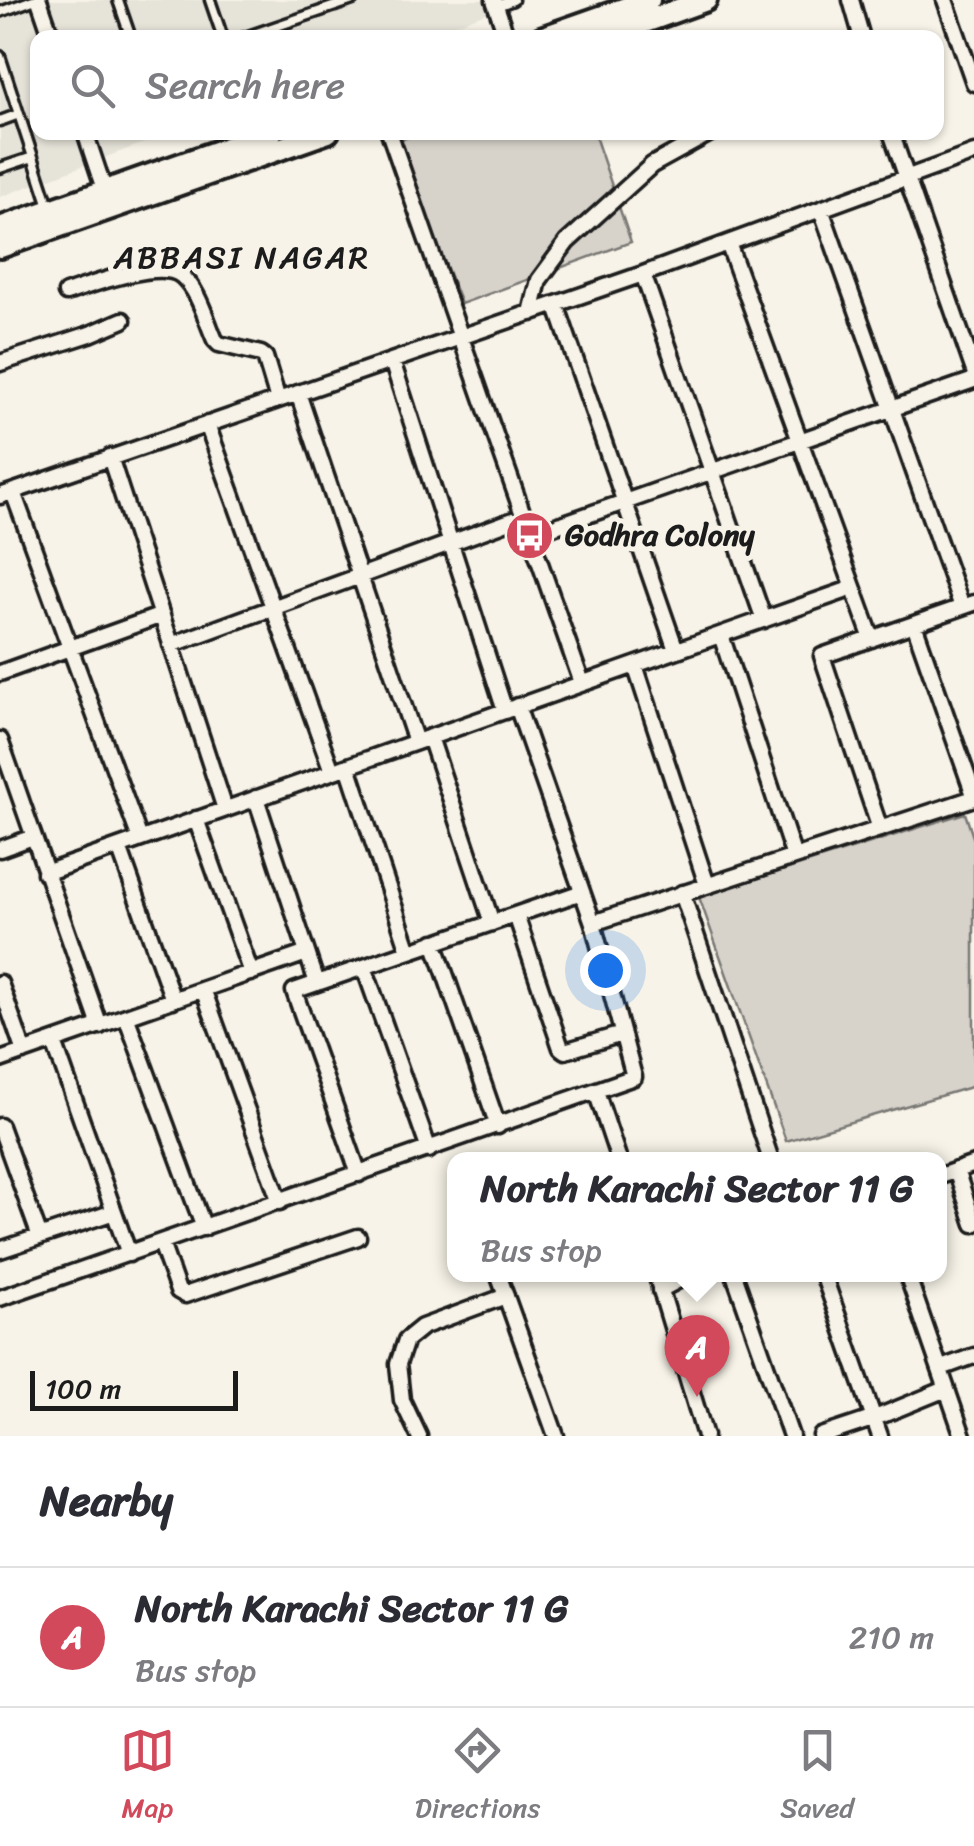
<!DOCTYPE html>
<html lang="en">
<head>
<meta charset="utf-8">
<style>
  body { margin:0; font-family:Sriracha,sans-serif; background:#f7f7f7; color:#2b2b33 }
  .scale { position:absolute; left:30px; bottom:25px; width:208px; box-sizing:border-box; padding-left:10px; border:5px solid #1c1c1c; border-top:0; font-size:28px; line-height:35px; white-space:nowrap; color:#1c1c1c; -webkit-text-stroke:8px #f7f3e8; paint-order:stroke }
  .you { position:absolute; left:605px; top:970px; width:35px; height:35px; margin:-25px; border:8px solid #fff; border-radius:50%; background:#1a73e8; box-shadow:0 0 0 15px #1a73e833 }
  .badge { display:grid; place-items:center; width:65px; height:65px; border-radius:50%; background:#d1495b; color:#fff; font-size:32px; font-weight:700 }
  .pin { position:absolute; translate:-50% -82px; filter:drop-shadow(0 2px 5px #0008) }
  .pin::after { content:''; position:absolute; top:52px; width:35px; height:30px; background:inherit; clip-path:polygon(0 0,100% 0,50% 100%) }
  .popup { position:absolute; left:447px; top:1152px; width:500px; height:130px; box-sizing:border-box; display:grid; place-content:center; border-radius:20px; background:#fff; filter:drop-shadow(0 2px 8px #0005); font-size:32px; white-space:nowrap; color:#7c7c81 }
  .popup b { font-size:38px; color:#2b2b33 }
  .popup::after { content:''; position:absolute; left:50%; top:100%; margin-left:-20px; border:20px solid transparent; border-top-color:#fff }
  .list { margin:0; padding:0; list-style:none }
  h2 { display:flex; justify-content:space-between; align-items:center; height:130px; margin:0; padding:0 40px; font-size:42px }
  h2 small { font-size:32px; font-weight:400; color:#7c7c81 }
  .list li { display:grid; grid-template-columns:65px 1fr auto; gap:30px; align-items:center; box-sizing:border-box; height:140px; padding:0 40px; border-top:2px solid #e1e1e2 }
  .list b { display:block; font-size:38px; white-space:nowrap }
  .list p { margin:0; font-size:32px; white-space:nowrap; color:#7c7c81 }
  .list em { font-size:32px; font-style:normal; color:#7c7c81 }
  .icon { flex:none; width:55px; height:55px; fill:none; stroke:currentColor; stroke-width:2; stroke-linecap:round; stroke-linejoin:round }
  .map { position:relative; flex:none; width:974px; height:1436px; overflow:hidden }
  .search { position:absolute; background:#fff; box-shadow:0 2px 8px #0004; left:30px; right:30px; top:30px; height:110px; display:flex; align-items:center; gap:25px; box-sizing:border-box; padding:0 35px; border-radius:20px; color:#7c7c81; font-size:38px }
  .sheet { height:270px; background:#fff }
  nav { display:flex; justify-content:space-around; align-items:center; box-sizing:border-box; height:140px; border-top:2px solid #e1e1e2; background:#fff; font-size:28px; color:#7c7c81 }
  nav a { display:grid; justify-items:center; gap:5px }
  nav .on { color:#d1495b }
  .map>svg:first-child { display:block }
</style>
</head>
<body>
<div class="map">
<svg width="974" height="1436" viewBox="0 0 974 1436">
  <rect width="100%" height="100%" fill="#f7f3e8"/>
  <filter id="ink" filterUnits="userSpaceOnUse"><feTurbulence type="fractalNoise" baseFrequency=".01" numOctaves="2"/><feDisplacementMap in="SourceGraphic" scale="20" xChannelSelector="R" yChannelSelector="G"/><feConvolveMatrix kernelMatrix="1 2 1 2 8 2 1 2 1" color-interpolation-filters="sRGB"/></filter>
  <g filter="url(#ink)">
    <path fill="#e6e3d9" d="M0,0H521L422,37L38,38V132L170,133L0,197Z"/>
    <path fill="#d7d3cb" stroke="#7a7874" stroke-width="2.5" d="M422,132L594,133L631,242L461,304L397,141Z
      M965,813L974,840V1086L786,1141L699,897Z"/>
    <g fill="none" stroke-linecap="round" stroke-linejoin="round">
      <defs>
        <path id="lane" d="M118,0L131,38
          M210,0L223,38
          M497,6L513,0
          M0,12L33,0
          M242,38L353,0
          M0,56L50,209
          M0,121L19,114
          M0,168L33,157"/>
        <path id="street" d="M39,0L52,38
          M494,0L507,38
          M851,0L862,38
          M945,0L974,83
          M85,132L107,198
          M389,132L582,683
          M891,132L974,371
          M821,209L962,607
          M728,243L872,639
          M643,274L764,620
          M66,293C90,285 161,258 182,276C199,291 206,320 215,340L219,344L261,354L265,357L278,400
          M556,304L676,650
          M531,313L539,280L567,242L652,165L712,132
          M392,361L505,711
          M0,363L90,334L123,320
          M298,393L416,742
          M207,424L332,771
          M110,457L225,809
          M13,492L140,839
          M0,496L643,274L974,153
          M530,535L974,380
          M914,624L974,795
          M721,635L794,857
          M171,645L524,516
          M635,665L707,885
          M0,673L162,615
          M430,737L492,923
          M0,740L100,1026
          M348,766L409,951
          M256,798L317,983
          M196,819L251,973
          M880,829L822,656L974,603
          M119,847L173,1000
          M0,849L33,837
          M45,873L853,588
          M682,893L771,1160
          M516,915L561,1048L565,1051L622,1034
          M593,923L974,798
          M434,942L498,1126
          M364,967L429,1150
          M0,983L24,1052
          M203,989L280,1202
          M126,1016L204,1228
          M54,1042L129,1254
          M0,1060L307,953
          M596,1091L619,1160
          M0,1126L40,1237
          M956,1170L974,1224
          M359,1174L294,991L582,892
          M940,1176L974,1164
          M161,1243L178,1291L185,1295L358,1237
          M0,1250L114,1212
          M498,1274L556,1436
          M656,1274L705,1436
          M734,1274L791,1436
          M823,1274L880,1436
          M907,1274L963,1436
          M660,1290L690,1274
          M0,1298L634,1077L593,923L517,706
          M941,1368L974,1356
          M419,1436L402,1400L398,1364L406,1340L422,1327L506,1296
          M821,1436L875,1418L946,1389"/>
        <path id="secondary" d="M541,38L649,0
          M600,38L706,0
          M0,228L272,132
          M0,247L328,132"/>
      </defs>
      <use href="#lane" stroke="#1c1c1c" stroke-width="15"/>
      <use href="#street" stroke="#1c1c1c" stroke-width="21"/>
      <use href="#secondary" stroke="#1c1c1c" stroke-width="28"/>
      <use href="#lane" stroke="#f7f3e8" stroke-width="8"/>
      <use href="#street" stroke="#f7f3e8" stroke-width="14"/>
      <use href="#secondary" stroke="#f7f3e8" stroke-width="20"/>
    </g>
  </g>
  <defs>
    <symbol id="bus-disc" viewBox="-11 -11 22 22"><circle r="9.5" fill="#d1495b" stroke="#f7f3e8"/><path d="M-5-6H5V4H4V6H2V4H-2V6H-4V4H-5ZM-3.5-4V0h7V-4ZM-3.5 1.2v1.5H-2V1.2ZM2 1.2v1.5H3.5V1.2Z" fill="#fff"/></symbol>
  </defs>
  <g fill-rule="evenodd">
    <use href="#bus-disc" x="502" y="508" width="55" height="55"/>
  </g>
  <g text-anchor="middle" stroke-width="10" stroke-linejoin="round" paint-order="stroke">
    <g font-size="30" font-weight="bold" fill="#1c1c1c" stroke="#f7f3e8" text-anchor="start">
      <text x="565" y="545">Godhra Colony</text>
    </g>
    <g font-size="32" letter-spacing="2.5" fill="#1c1c1c" stroke="#f7f3e8">
      <text x="242" y="268">ABBASI NAGAR</text>
    </g>
  </g>
</svg>
<div class="scale">100 m</div>
<div class="you"></div>
<div class="pin badge" style="left:697px;top:1397px">A</div>
<div class="popup"><b>North Karachi Sector 11 G</b>Bus stop</div>
<div class="search"><svg class="icon" aria-label="search" viewBox="0 0 24 24"><circle cx="10" cy="10" r="6"/><path d="M15 15l6 6"/></svg>Search here</div>
</div>
<section class="sheet">
<h2>Nearby<small></small></h2>
<ul class="list">
<li><span class="badge">A</span><div><b>North Karachi Sector 11 G</b><p>Bus stop</p></div><em>210 m</em></li>
</ul>
</section>
<nav>
<a class="on"><svg class="icon" aria-label="map" viewBox="0 0 24 24"><path d="M3 6l6-2 6 2 6-2v14l-6 2-6-2-6 2zM9 4v14M15 6v14"/></svg>Map</a>
<a><svg class="icon" aria-label="directions" viewBox="0 0 24 24"><path d="M12 3l9 9-9 9-9-9zM9 14v-3h6M13 9l2 2-2 2"/></svg>Directions</a>
<a><svg class="icon" aria-label="saved" viewBox="0 0 24 24"><path d="M7 4h10v16l-5-4-5 4z"/></svg>Saved</a>
</nav>
</body>
</html>
